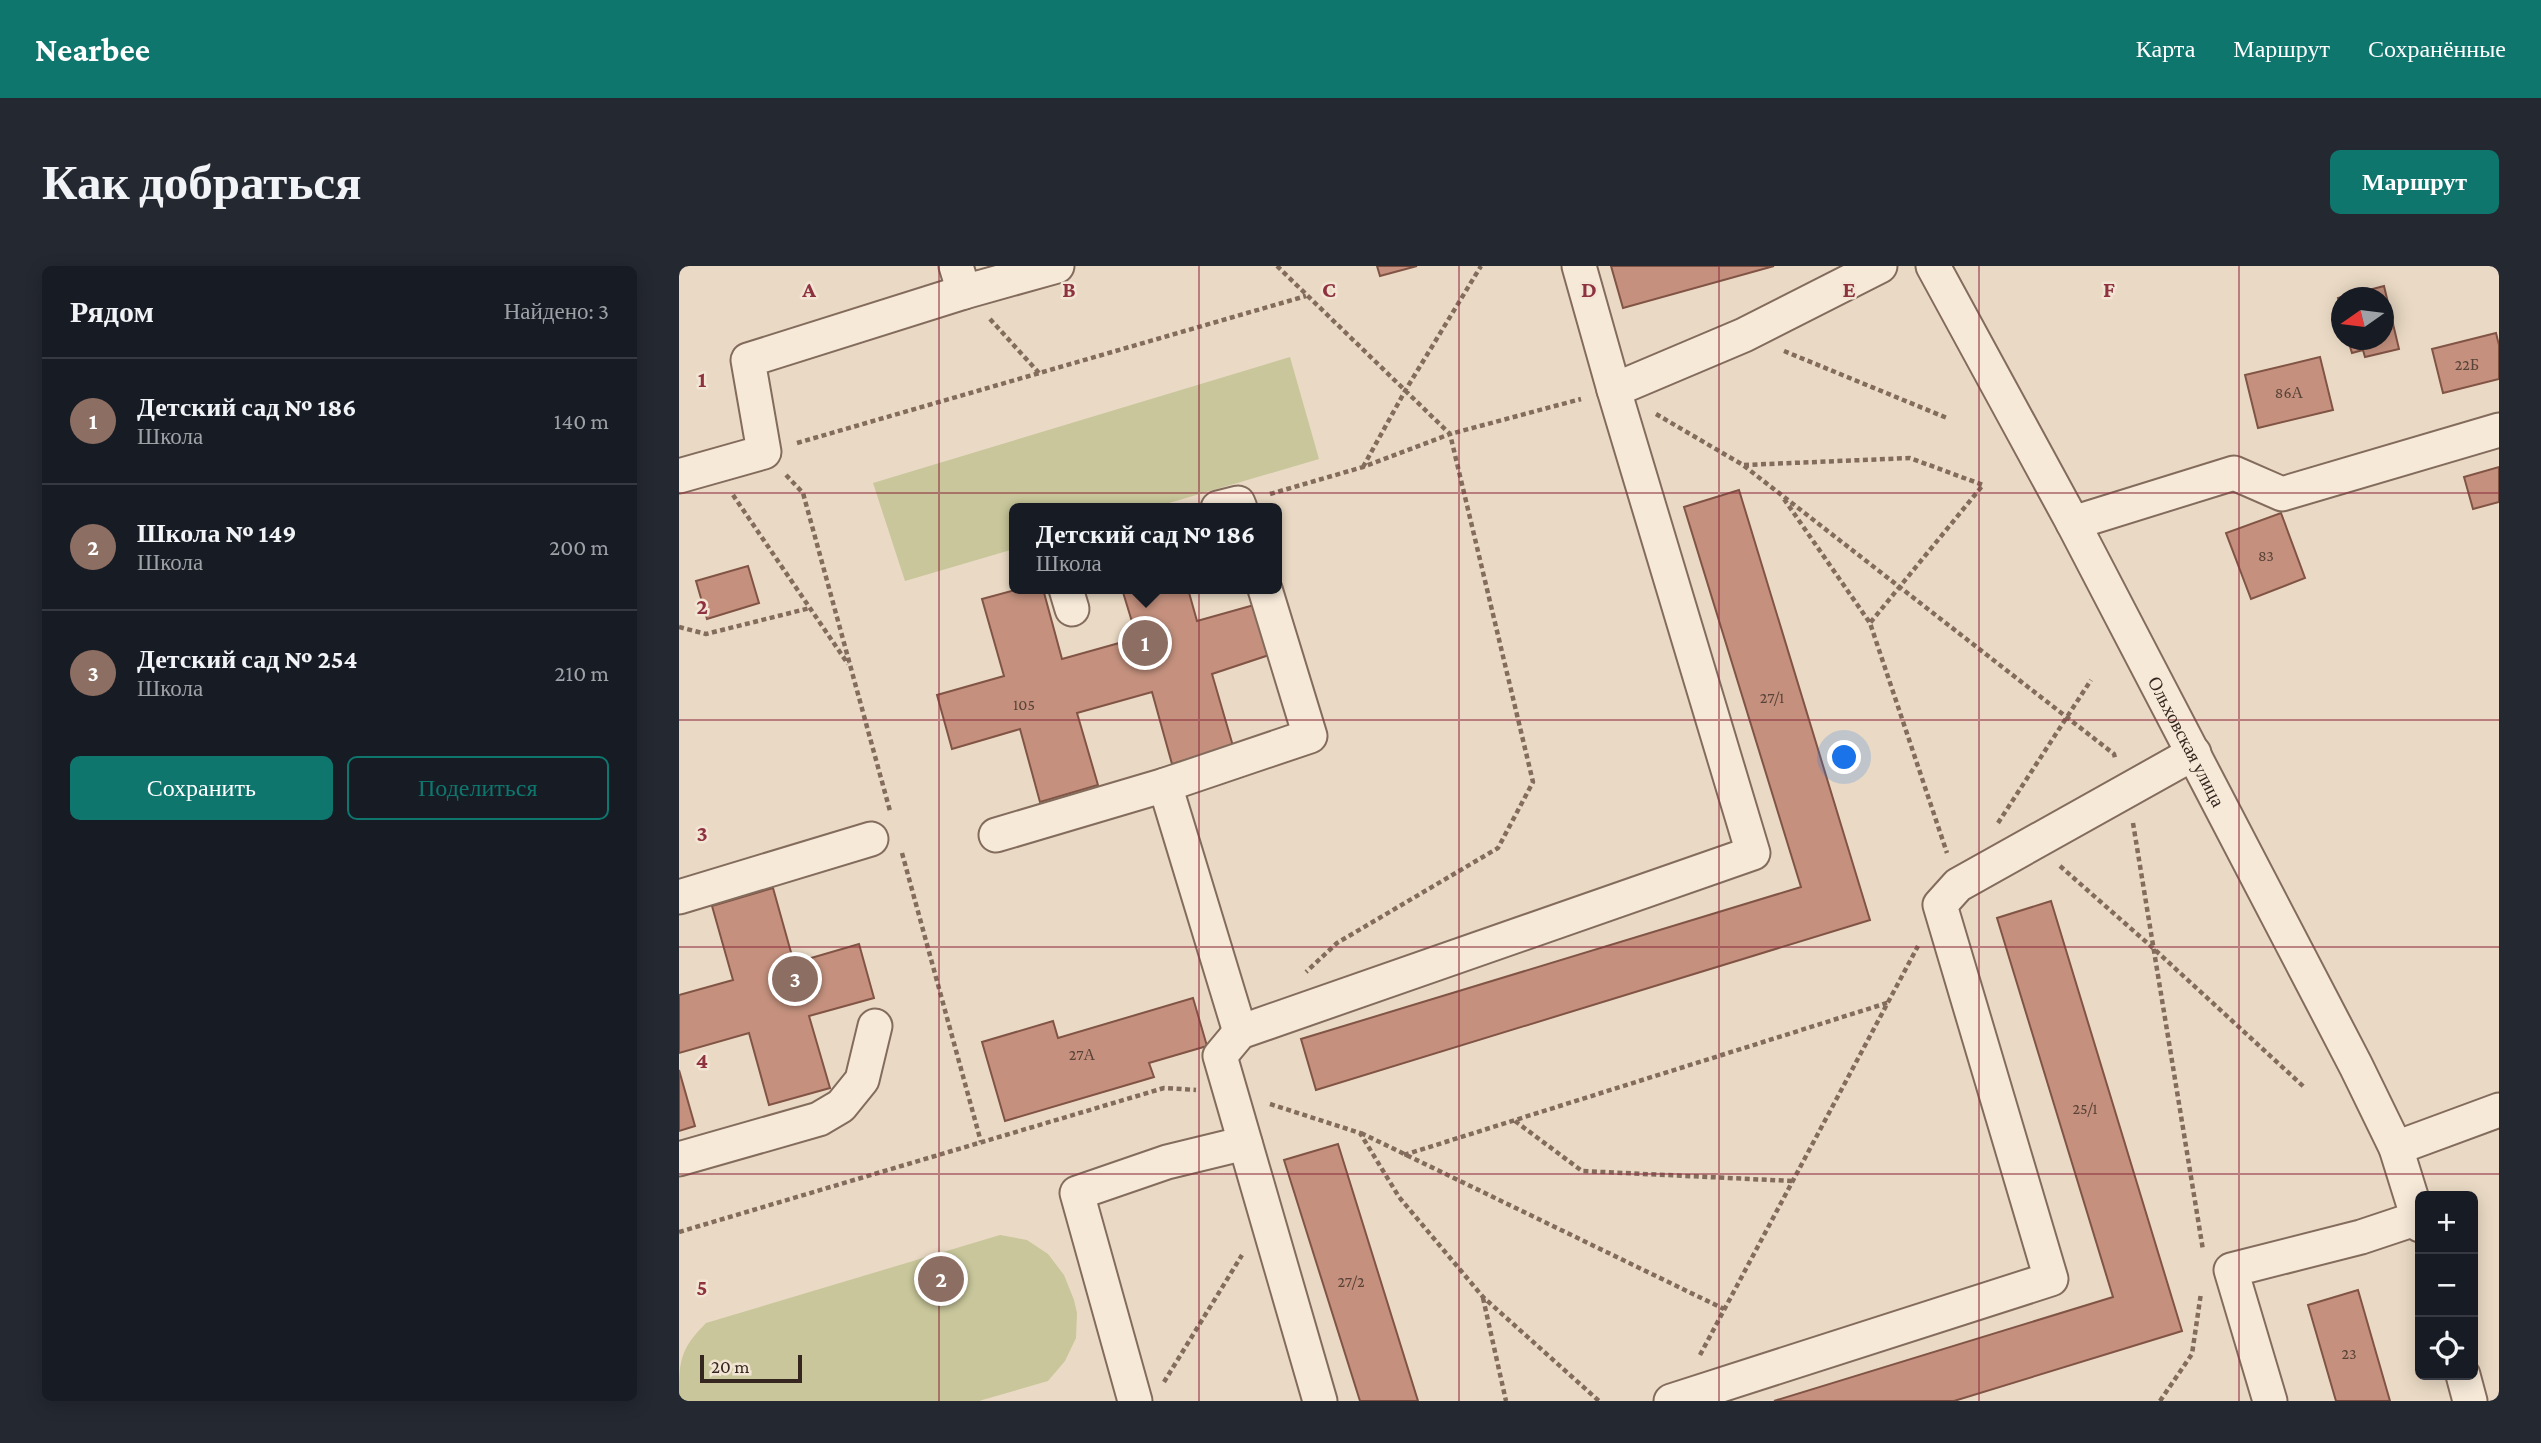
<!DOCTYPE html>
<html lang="ru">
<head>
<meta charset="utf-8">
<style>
  body { margin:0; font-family:"Crimson Pro",serif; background:#242831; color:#f1f3f6 }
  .controls { position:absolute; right:21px; bottom:21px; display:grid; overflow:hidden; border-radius:10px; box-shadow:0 4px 18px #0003 }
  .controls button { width:63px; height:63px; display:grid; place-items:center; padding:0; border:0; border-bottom:2px solid #363941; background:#171b24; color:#f1f3f6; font:35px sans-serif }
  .compass { position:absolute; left:1652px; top:21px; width:63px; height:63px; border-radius:50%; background:#171b24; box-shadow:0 4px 18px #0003; rotate:256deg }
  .scale { position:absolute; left:21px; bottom:18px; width:102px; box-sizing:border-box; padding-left:7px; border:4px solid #35271f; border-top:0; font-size:19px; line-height:24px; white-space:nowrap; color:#35271f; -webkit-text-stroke:5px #f3e5d4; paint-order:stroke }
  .you { position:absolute; left:1166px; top:492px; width:24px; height:24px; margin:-18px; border:5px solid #fff; border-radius:50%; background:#1a73e8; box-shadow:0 0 0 10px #1a73e833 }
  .badge { display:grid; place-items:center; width:46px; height:46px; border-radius:50%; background:#0f766e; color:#fff; font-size:23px; font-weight:700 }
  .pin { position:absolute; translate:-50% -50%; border:4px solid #fff; box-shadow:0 2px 7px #0006 }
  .popup { position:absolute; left:330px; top:237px; width:273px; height:91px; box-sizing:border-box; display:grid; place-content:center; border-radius:10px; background:#171b24; filter:drop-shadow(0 2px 5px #0005); font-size:23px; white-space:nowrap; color:#9ea1a6 }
  .popup b { font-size:26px; color:#f1f3f6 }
  .popup::after { content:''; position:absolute; left:50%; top:100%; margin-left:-14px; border:14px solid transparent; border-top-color:#171b24 }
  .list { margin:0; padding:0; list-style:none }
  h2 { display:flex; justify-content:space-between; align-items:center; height:91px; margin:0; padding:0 28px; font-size:30px }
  h2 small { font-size:23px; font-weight:400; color:#9ea1a6 }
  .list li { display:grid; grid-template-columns:46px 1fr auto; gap:21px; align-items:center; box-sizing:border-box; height:126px; padding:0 28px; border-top:2px solid #363941 }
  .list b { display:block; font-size:26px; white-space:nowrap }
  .list p { margin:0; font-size:23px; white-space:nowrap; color:#9ea1a6 }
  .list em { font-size:23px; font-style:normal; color:#9ea1a6 }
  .actions { display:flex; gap:14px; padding:21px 28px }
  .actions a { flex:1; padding:16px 0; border:2px solid #0f766e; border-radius:10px; text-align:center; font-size:24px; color:#0f766e }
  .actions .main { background:#0f766e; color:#fff }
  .icon { flex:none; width:38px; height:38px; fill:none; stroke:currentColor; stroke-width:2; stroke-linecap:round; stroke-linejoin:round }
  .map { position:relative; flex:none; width:1820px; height:1135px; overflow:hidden; border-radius:10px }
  header { display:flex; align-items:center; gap:42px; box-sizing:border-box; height:98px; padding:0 35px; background:#0f766e; color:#fff }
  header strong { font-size:33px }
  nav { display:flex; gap:38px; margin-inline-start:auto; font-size:24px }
  .intro { display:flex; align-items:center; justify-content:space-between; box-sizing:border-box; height:168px; padding:0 42px }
  h1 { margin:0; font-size:49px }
  .button { padding:18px 32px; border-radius:10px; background:#0f766e; color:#fff; font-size:24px; font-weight:700 }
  main { display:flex; gap:42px; padding:0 42px }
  aside { flex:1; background:#171b24; border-radius:10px; box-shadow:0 4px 18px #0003 }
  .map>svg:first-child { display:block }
</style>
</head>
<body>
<header>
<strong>Nearbee</strong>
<nav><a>Карта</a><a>Маршрут</a><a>Сохранённые</a></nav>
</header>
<div class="intro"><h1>Как добраться</h1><a class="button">Маршрут</a></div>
<main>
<aside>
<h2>Рядом<small>Найдено: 3</small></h2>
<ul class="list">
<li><span class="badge" style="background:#8d6e63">1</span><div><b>Детский сад № 186</b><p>Школа</p></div><em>140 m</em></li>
<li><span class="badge" style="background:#8d6e63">2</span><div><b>Школа № 149</b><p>Школа</p></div><em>200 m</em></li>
<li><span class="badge" style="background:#8d6e63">3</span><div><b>Детский сад № 254</b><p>Школа</p></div><em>210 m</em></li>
</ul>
<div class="actions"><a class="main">Сохранить</a><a>Поделиться</a></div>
</aside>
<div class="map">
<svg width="1820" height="1135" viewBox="0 0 1820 1135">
  <rect width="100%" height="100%" fill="#eadac5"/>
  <path fill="#c8c69a" d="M611,91L640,193L473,242H335V283L226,315L194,217Z
    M321,969L348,974L369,988L385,1009L395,1034L398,1047L397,1072L386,1095L369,1115L300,1135H0C0,1096 0,1084 27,1057Z"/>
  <path fill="#c5917e" stroke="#815445" stroke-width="2" d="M698,0H738L701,10Z
    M932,0H1095L944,42Z
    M1705,20L1720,83L1686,91L1684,84L1673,87L1669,74H1704V32H1662V46L1659,32Z
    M1817,67L1820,79V113L1764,127L1753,83Z
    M1641,91L1654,144L1579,162L1566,109Z
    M1820,201V236L1794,243L1785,211Z
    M1060,224L1191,654L637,824L622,773L1122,621L1005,241Z
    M1602,247L1626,312L1572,333L1547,267Z
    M69,300L80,337L28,353L17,315Z
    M340,323H364L383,393L458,372L443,323H509L518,355L575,339L590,389L533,408L554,480L493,498L473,426L398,447L419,519L361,536L341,463L273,483L258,429L325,410L303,333Z
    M94,622L115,697L180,678L195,732L130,750L151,822L90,839L70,767L0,787V729L54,714L33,640Z
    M1372,635L1503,1065L1275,1135H1095L1434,1031L1318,652Z
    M514,732L528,780L470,797L475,811L326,855L303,776L374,755L379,772Z
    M0,804L16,860L0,865Z
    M659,878L739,1135H681L605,894Z
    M1679,1024L1711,1135H1657L1629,1039Z"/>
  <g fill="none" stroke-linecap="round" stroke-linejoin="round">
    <defs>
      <g id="minor">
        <path d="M277,0L285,26L378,0"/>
        <path d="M900,0L935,124"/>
        <path id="s1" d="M1254,0L1394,257L1677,800L1717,882L1741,959"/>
        <path d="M0,210L85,186L69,94L285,26"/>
        <path d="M539,242L559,237L561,242"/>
        <path d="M1394,257L1555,207L1603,228L1820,164"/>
        <path d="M387,323L393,343"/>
        <path d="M486,519L631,470L586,323"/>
        <path d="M317,569L486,519L561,766"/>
        <path d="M0,631L192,573"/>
        <path d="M1717,882L1820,844"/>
        <path d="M0,893L140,853L162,840L183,814L196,760"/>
        <path d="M1784,1109L1791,1135"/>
        <path d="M456,1135L398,927L488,896L566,877"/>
        <path d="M641,1135L541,790L561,766L1074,587L935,124L1065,69L1201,0"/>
        <path d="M992,1135L1372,1013L1261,639L1279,619L1515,487"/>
        <path d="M1591,1135L1552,1004L1682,971L1739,952"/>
      </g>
    </defs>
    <use href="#minor" stroke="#846c5d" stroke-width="37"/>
    <path stroke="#846c5d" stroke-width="4.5" stroke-dasharray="5 3.5" stroke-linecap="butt" d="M598,0L771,168L902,133
      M311,53L360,107
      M1105,85L1268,152
      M977,148L1064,199L1435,488L1436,492
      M118,177L627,30
      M1065,199L1231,192L1304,219L1191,357
      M684,201L726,125L802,0
      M107,209L124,227L211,545
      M591,228L684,201L771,168L854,516L819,582L658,677L627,706
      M54,229L169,398
      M1105,233L1191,357L1268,587
      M0,361L27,368L131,342
      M1319,557L1412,414
      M1454,557L1524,984
      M223,587L302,876
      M1381,600L1474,682L1625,821
      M591,838L681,867L720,931L804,1031L920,1135
      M836,855L903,905L1113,915
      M682,867L1045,1043
      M725,889L1208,737
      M0,966L485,822L517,824
      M804,1032L827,1135
      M1021,1089L1239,680
      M485,1116L563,989
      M1481,1135L1513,1088L1522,1027"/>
    <use href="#minor" stroke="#f6e9d8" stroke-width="33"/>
  </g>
  <path fill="none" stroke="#8e3240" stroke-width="2" stroke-opacity="0.55" d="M260,0V1135M520,0V1135M780,0V1135M1040,0V1135M1300,0V1135M1560,0V1135M0,227H1820M0,454H1820M0,681H1820M0,908H1820"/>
  <g text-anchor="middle" stroke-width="5" stroke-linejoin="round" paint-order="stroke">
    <g font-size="16" fill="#594237">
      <text x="1788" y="104">22Б</text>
      <text x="1610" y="132">86А</text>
      <text x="1587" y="295">83</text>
      <text x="1093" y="437">27/1</text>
      <text x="345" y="444">105</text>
      <text x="403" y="794">27А</text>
      <text x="1406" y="848">25/1</text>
      <text x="672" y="1021">27/2</text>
      <text x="1670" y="1093">23</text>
    </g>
    <g font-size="19" fill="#35271f" stroke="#f3e5d4">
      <text dy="7" stroke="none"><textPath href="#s1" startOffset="539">Ольховская улица</textPath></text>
    </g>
  </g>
  <g font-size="23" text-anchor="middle" font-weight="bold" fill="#8e3240" stroke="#f3e5d4" stroke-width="5" stroke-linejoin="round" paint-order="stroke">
    <text x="130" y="31">A</text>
    <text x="390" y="31">B</text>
    <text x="650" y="31">C</text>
    <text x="910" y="31">D</text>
    <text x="1170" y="31">E</text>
    <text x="1430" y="31">F</text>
    <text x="23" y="121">1</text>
    <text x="23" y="348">2</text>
    <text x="23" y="575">3</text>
    <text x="23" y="802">4</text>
    <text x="23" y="1029">5</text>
  </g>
</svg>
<div class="controls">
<button>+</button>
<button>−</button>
<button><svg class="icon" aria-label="locate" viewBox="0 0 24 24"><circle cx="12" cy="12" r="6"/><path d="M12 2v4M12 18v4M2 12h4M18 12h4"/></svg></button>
</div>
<svg class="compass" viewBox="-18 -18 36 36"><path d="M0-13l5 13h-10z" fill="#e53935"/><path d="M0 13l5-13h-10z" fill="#9ea1a6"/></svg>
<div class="scale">20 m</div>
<div class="you"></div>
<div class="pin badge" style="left:466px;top:377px;background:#8d6e63">1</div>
<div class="popup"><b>Детский сад № 186</b>Школа</div>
<div class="pin badge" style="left:262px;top:1013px;background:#8d6e63">2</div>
<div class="pin badge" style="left:116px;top:713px;background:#8d6e63">3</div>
</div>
</main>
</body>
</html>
